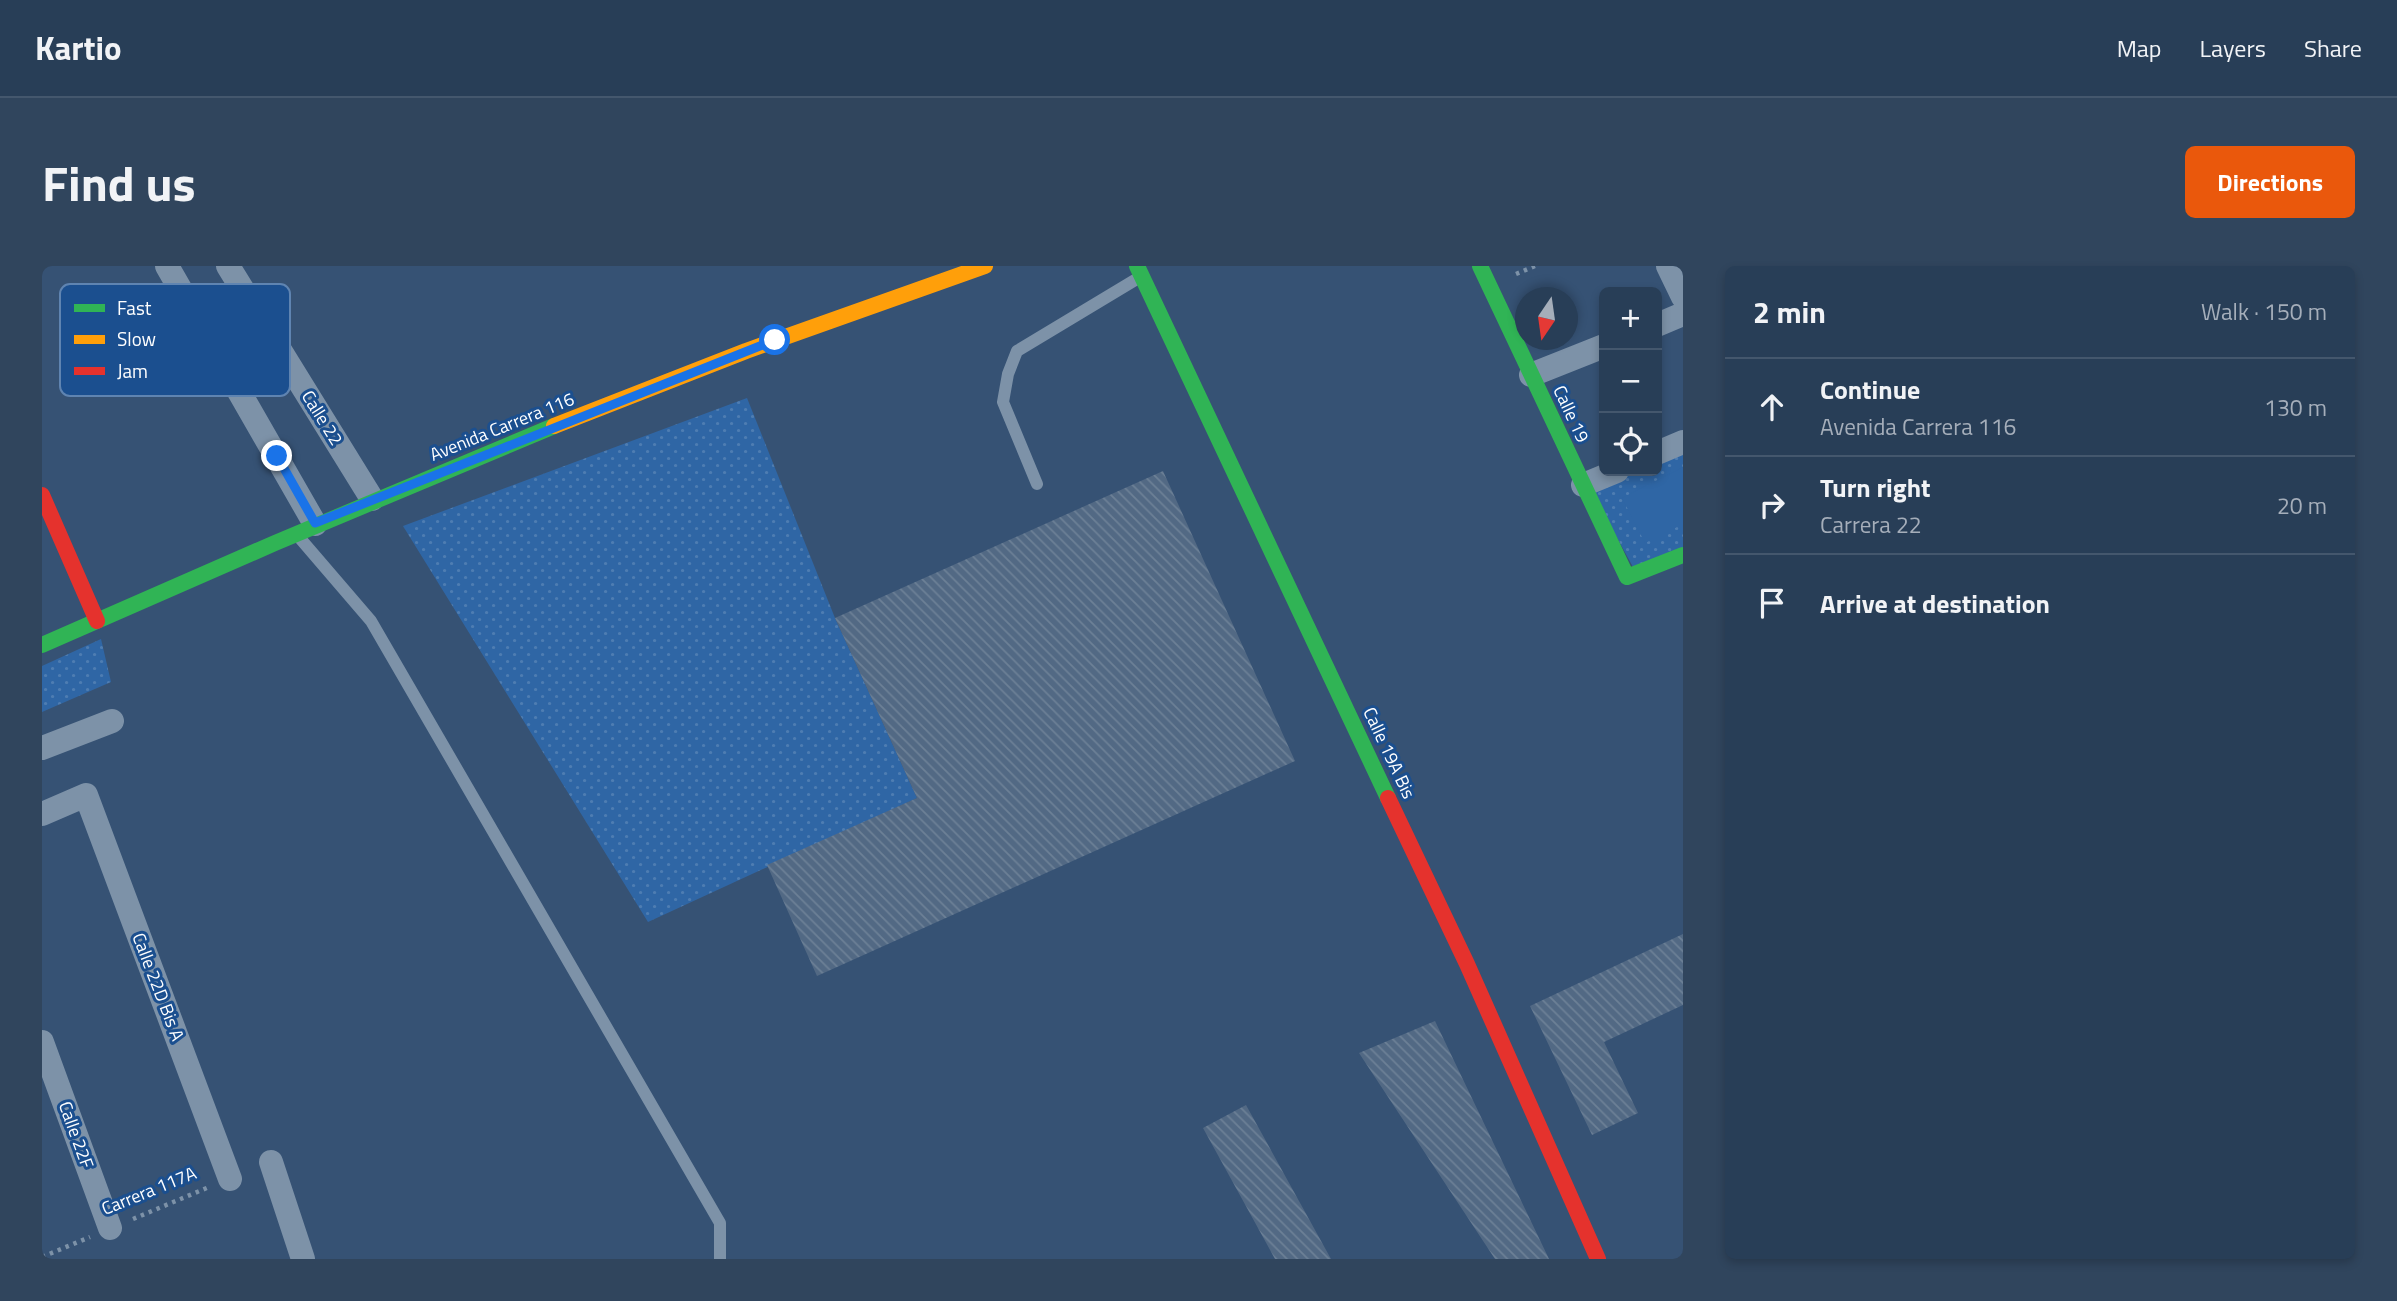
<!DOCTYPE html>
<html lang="en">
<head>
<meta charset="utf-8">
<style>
  body { margin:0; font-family:"Titillium Web",sans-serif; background:#30455d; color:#f1f3f6 }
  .controls { position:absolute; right:21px; top:21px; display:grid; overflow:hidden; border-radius:10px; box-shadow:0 4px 10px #0003 }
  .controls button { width:63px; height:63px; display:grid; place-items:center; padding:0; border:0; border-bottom:2px solid #44576d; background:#283e57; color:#f1f3f6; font:35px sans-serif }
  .compass { position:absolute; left:1473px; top:21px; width:63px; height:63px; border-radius:50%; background:#283e57; box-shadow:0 4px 10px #0003; rotate:193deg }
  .stop { position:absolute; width:21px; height:21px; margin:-16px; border:5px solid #1a73e8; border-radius:50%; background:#fff }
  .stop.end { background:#1a73e8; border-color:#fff; box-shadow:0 2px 7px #0008 }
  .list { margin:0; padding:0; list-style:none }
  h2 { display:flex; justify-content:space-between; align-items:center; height:91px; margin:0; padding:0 28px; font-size:30px }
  h2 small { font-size:23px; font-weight:400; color:#a5aeba }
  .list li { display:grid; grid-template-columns:46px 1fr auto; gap:21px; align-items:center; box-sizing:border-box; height:98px; padding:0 28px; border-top:2px solid #44576d }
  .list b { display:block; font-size:26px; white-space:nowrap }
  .list p { margin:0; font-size:23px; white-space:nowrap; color:#a5aeba }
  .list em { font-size:23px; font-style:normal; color:#a5aeba }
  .icon { flex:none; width:38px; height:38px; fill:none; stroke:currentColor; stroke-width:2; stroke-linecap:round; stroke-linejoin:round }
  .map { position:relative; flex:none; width:1641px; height:993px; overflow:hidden; border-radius:10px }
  header { display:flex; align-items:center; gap:42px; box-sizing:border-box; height:98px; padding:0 35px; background:#283e57; border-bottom:2px solid #44576d }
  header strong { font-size:33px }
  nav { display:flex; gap:38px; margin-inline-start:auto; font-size:24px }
  .intro { display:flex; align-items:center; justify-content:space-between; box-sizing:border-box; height:168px; padding:0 42px }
  h1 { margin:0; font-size:49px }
  .button { padding:18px 32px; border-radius:10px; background:#ea580c; color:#fff; font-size:24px; font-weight:700 }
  main { display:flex; gap:42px; padding:0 42px }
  aside { flex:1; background:#283e57; border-radius:10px; box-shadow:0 4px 10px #0003 }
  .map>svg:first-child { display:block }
</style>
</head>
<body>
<header>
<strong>Kartio</strong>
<nav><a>Map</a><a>Layers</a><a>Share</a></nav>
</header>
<div class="intro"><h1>Find us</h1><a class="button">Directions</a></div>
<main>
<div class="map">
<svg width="1641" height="993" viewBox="0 0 1641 993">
  <defs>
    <pattern id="grass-dots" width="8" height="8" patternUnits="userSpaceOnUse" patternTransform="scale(1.75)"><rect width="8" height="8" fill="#2f66a5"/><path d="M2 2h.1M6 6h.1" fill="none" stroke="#4e7db2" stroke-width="1.8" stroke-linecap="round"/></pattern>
    <pattern id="building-back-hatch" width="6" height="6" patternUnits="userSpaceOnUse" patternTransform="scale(1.75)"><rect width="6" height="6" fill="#526984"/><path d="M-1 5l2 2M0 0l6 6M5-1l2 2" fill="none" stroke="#6c8096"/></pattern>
  </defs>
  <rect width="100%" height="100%" fill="#365274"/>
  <path fill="url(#grass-dots)" d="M705,132L793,352L875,532L606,656L361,260Z
    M1641,181V285L1591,301L1550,226L1593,205H1615V194Z
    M59,373L69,416L0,446V400Z"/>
  <path fill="#2f66a5" d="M1641,201V258L1603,277L1580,232Z"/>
  <path fill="url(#building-back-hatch)" d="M1121,205L1253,495L775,710L725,599L875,532L793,352Z
    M1641,668V739L1562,776L1596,847L1550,869L1488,740Z
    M1393,755L1507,993H1453L1317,787Z
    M1204,839L1289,993H1233L1161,862Z"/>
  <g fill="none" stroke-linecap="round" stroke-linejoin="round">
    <path stroke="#7d92a8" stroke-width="4.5" stroke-dasharray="3.5 5" stroke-linecap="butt" d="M1474,8L1493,0
      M91,953L167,921
      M0,991L48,971"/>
    <path stroke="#7d92a8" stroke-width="12" d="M995,218L961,136L966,108L975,85L1098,11
      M256,270L329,355L678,957V993"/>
    <path stroke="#7d92a8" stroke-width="24" d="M125,0L273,258
      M186,0L330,233
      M1626,0L1641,31
      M1615,59L1641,48
      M1489,109L1562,80
      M1615,187L1641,176
      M1541,219L1575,205
      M0,482L70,455
      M0,548L44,529L188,913
      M0,776L68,962
      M229,896L261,993"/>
    <path stroke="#30b455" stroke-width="16" d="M1095,0L1346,532
      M1438,0L1585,311L1641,289
      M0,379L233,277L512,160"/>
    <path stroke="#ff9f0a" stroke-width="16" d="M512,160L704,85L943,0"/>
    <path stroke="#e5322d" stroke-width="16" d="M0,229L55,355
      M1346,532L1425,698L1556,993"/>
  </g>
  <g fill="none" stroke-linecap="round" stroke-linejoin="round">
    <path stroke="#1a73e8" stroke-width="9" d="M235,190L273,257L733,74"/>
  </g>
  <g text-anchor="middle" stroke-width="6" stroke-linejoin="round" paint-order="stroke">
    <g font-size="18" fill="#fff" stroke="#1b4f8f">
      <text transform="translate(1529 148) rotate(65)" y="6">Calle 19</text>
      <text transform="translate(280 152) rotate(58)" y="6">Calle 22</text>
      <text transform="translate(460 161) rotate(-22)" y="6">Avenida Carrera 116</text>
      <text transform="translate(1347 487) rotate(65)" y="6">Calle 19A Bis</text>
      <text transform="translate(116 721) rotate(69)" y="6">Calle 22D Bis A</text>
      <text transform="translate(34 869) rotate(70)" y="6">Calle 22F</text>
      <text transform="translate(107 925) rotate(-22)" y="6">Carrera 117A</text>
    </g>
  </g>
  <rect x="18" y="18" width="230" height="112" rx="10" fill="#1b4f8f" stroke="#5f84b1" stroke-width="2"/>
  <rect x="32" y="38" width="31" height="8" fill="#30b455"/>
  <rect x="32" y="69" width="31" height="9" fill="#ff9f0a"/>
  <rect x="32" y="101" width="31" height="8" fill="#e5322d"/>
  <g font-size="19" fill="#fff">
    <text x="75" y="49">Fast</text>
    <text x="75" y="80">Slow</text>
    <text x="75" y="112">Jam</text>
  </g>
</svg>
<div class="controls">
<button>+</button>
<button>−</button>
<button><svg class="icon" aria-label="locate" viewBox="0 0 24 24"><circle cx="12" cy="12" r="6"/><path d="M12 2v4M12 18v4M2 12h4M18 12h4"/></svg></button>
</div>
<svg class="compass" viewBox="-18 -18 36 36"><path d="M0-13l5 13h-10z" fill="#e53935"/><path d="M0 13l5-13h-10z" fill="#a5aeba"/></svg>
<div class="stop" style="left:733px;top:74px"></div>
<div class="stop end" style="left:235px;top:190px"></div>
</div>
<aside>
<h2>2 min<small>Walk · 150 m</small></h2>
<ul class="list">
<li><svg class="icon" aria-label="ahead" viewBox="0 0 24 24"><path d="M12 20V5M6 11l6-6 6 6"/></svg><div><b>Continue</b><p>Avenida Carrera 116</p></div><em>130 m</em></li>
<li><svg class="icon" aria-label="right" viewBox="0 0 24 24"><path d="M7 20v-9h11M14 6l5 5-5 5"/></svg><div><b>Turn right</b><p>Carrera 22</p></div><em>20 m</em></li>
<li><svg class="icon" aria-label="arrive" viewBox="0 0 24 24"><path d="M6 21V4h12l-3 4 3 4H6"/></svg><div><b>Arrive at destination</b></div></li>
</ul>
</aside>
</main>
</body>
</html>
